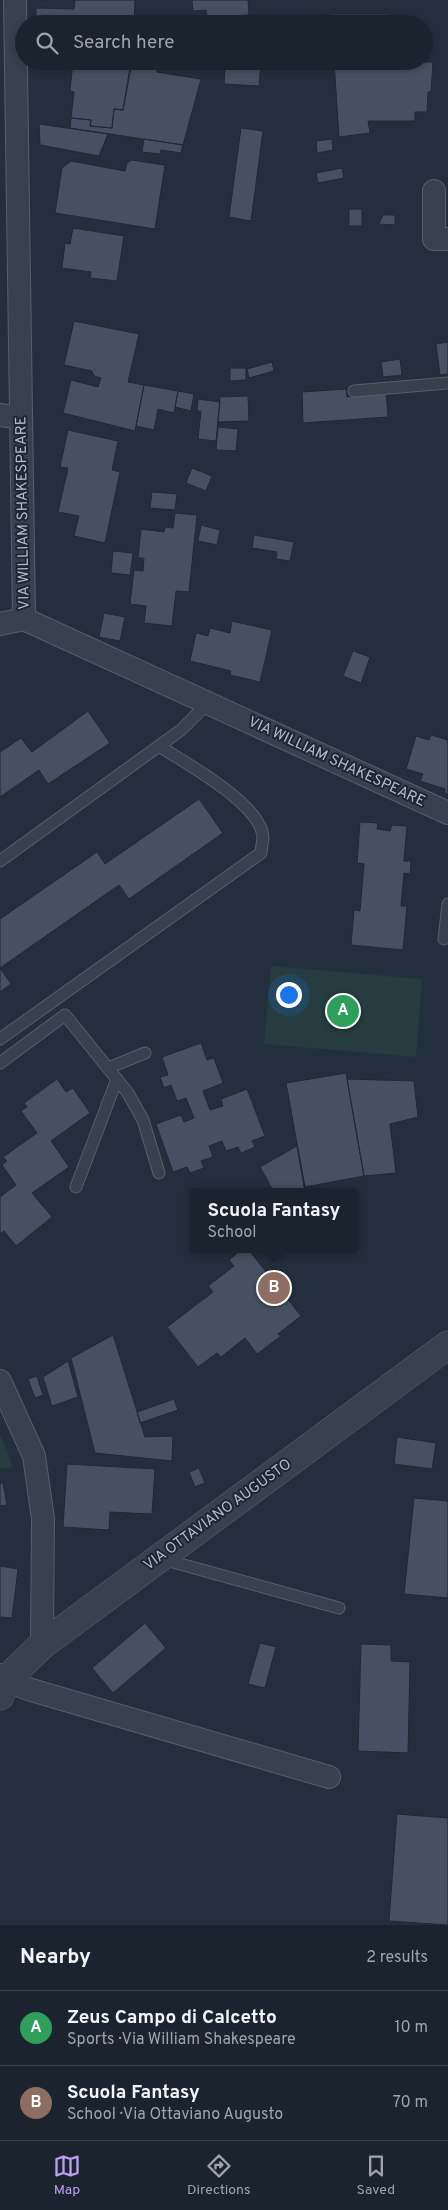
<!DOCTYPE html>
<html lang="en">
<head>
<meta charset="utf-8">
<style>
  body { margin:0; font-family:Overpass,sans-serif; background:#242b36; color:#f1f3f6 }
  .you { position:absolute; left:288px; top:994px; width:18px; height:18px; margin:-12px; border:4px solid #fff; border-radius:50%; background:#1a73e8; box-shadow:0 0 0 8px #1a73e833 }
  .badge { display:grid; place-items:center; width:32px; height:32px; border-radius:50%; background:#bca0f2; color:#fff; font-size:16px; font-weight:700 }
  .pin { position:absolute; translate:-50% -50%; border:2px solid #fff; box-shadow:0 1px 5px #0006 }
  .popup { position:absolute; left:190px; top:1188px; width:168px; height:65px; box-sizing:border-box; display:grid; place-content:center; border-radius:5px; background:#1b232e; filter:drop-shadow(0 1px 4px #0005); font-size:16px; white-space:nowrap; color:#a0a4aa }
  .popup b { font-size:19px; color:#f1f3f6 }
  .popup::after { content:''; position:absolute; left:50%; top:100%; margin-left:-10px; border:10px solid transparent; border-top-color:#1b232e }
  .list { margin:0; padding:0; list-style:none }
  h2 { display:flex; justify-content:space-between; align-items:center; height:65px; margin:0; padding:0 20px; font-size:21px }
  h2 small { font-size:16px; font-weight:400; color:#a0a4aa }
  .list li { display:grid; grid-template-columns:32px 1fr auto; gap:15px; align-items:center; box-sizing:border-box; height:75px; padding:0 20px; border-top:1px solid #39404a }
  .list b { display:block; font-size:19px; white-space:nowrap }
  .list p { margin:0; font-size:16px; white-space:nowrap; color:#a0a4aa }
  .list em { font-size:16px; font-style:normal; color:#a0a4aa }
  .icon { flex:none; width:28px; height:28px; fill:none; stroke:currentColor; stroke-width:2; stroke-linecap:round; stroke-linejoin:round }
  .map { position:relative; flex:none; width:448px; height:1925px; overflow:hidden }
  .search { position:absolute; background:#1b232e; box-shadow:0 2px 8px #0003; left:15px; right:15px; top:15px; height:55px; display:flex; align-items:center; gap:12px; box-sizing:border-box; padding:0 18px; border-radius:28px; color:#a0a4aa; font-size:19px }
  .sheet { height:215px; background:#1b232e }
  nav { display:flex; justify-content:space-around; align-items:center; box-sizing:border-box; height:70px; border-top:1px solid #39404a; background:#1b232e; font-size:14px; color:#a0a4aa }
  nav a { display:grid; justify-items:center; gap:2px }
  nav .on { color:#bca0f2 }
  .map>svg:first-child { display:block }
</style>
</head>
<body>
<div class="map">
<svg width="448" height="1925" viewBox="0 0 448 1925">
  <rect width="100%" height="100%" fill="#242f3e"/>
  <path fill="#263c3f" d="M271,966L422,979L416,1057L264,1044Z
    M0,1434L13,1467L0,1469Z"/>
  <path fill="#455162" stroke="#1f2835" d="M75,0H135L134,24H36V8L74,9Z
    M192,0H248L249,15L207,17L206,10L193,11Z
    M331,14V24H278V18Z
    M331,14H389L391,24H331Z
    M246,15L277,16V24H245Z
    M73,61H101V65L131,68L123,110L114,109L112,128L90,126L91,120L71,118L74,92L70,91Z
    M131,61H158L157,72L201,79L183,145L70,128L71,118L91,120L90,126L112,128L114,109L123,110Z
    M213,61H261L259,86L224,84L225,67L212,66Z
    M334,61L433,62L431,92H428L427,112H415V121H368L370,133L339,137Z
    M39,124L108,134L99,156L40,145Z
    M241,128L263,131L251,221L229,217Z
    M144,139L183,145L181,153L161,150L160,154L142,152Z
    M332,139L333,150L317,153L316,141Z
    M132,160L165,165L155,229L55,213L62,168L71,161L125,171L127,163Z
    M342,168L344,178L318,183L316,173Z
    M349,209H362V226H349Z
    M383,215H395V225L379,224Z
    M73,228L124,236L117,281L90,278L91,272L62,268L65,243L70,244Z
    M74,321L139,334L128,382L144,385L135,431L63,413L71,380L98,387L101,378L94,376L92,371L64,365Z
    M448,342V374L440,375L436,344Z
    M400,359L402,375L383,377L381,362Z
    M272,362L274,371L249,378L247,369Z
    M230,368H246V380L230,381Z
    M144,385L178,391L174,413L158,409L154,430L136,426Z
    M346,389L347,397L386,392L388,417L303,423L302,392Z
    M178,391L194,394L191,411L175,407Z
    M248,396L249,421L218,422L220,397Z
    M198,399L220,402L216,441L198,439L201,411H197Z
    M218,427L238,429L236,451L216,450Z
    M68,430L118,441L112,470L120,472L105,543L74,536L79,516L58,512L68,468L60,467Z
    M192,468L212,476L206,491L186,483Z
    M152,492L177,494L175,510L150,508Z
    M175,513L197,515L189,592L176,591L172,626L144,623L146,606L130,604L134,570L143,571L144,558H138L141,529L164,532L165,527L173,528Z
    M201,525L220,530L217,545L198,541Z
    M254,535L294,542L290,561L276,559L277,552L252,548Z
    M113,551L133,553L130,575L111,573Z
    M104,613L125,617L120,641L99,637Z
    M232,621L272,630L260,682L230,675L231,671L190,661L196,633L208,636L210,628L230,633Z
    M353,651L370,657L361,683L343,676Z
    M88,711L110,743L48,784L39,770L0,797V752L21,738L32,752Z
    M431,735L448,740V794L444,793L445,789L420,781L423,774L406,769L416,736L429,740Z
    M199,799L223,833L129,899L119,885L0,968V919L97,852L105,864Z
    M360,822L378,823L377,829L390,831L392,825L407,826L404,861H411L410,874L404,873L401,906H407L403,950L351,945L354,910L360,911L364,864L357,863Z
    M0,968L11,984L0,992Z
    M201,1043L207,1060L214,1058L223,1083L203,1091L210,1110L223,1106L221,1099L247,1089L265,1136L252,1141L255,1147L241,1153L238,1147L226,1151L222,1141L209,1146L213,1157L201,1161L204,1168L190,1173L187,1167L173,1172L156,1124L181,1115L184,1122L194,1118L186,1098L177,1101L171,1085L164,1088L160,1077L168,1075L162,1057Z
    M346,1073L364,1176L305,1187L286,1083Z
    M57,1079L66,1092L73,1088L90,1113L51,1141L69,1167L32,1193L52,1217L16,1246L4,1231L0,1234V1197L16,1185L2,1165L7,1161L3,1157L37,1133L21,1111L27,1107L24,1103Z
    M347,1079L414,1081L418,1117L390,1124L396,1173L364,1176Z
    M297,1146L305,1192H274L260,1167Z
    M242,1249H248L301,1316L278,1334L281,1336L257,1354L245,1338L221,1357L217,1353L198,1367L167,1327L213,1292L208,1286L234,1266L229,1260Z
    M113,1335L145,1437L173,1436L172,1461L95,1453L71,1358Z
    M68,1361L78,1397L52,1406L43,1377Z
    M37,1376L43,1395L35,1398L28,1379Z
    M174,1399L178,1410L140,1423L137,1412Z
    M397,1437L436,1443L432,1469L394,1464Z
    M67,1464L155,1469L152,1514L110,1512L109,1530L63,1527Z
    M199,1468L205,1483L195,1487L189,1472Z
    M0,1483H3L7,1505L0,1506Z
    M414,1498L448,1501V1598L404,1594Z
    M0,1566L18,1569L12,1618L0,1617Z
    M145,1623L166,1648L113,1693L92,1668Z
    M260,1643L276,1647L265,1688L248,1684Z
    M361,1644L391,1645V1661L410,1662L408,1753L358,1751Z
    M397,1814L448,1818V1925L389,1921Z"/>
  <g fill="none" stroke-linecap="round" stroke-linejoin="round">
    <defs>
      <path id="service" d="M354,391L448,383
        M0,861L181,730L209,702
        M444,939L448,904
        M0,1039L261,853C261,848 263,842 263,838C262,804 185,763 159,746
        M0,1063L65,1015L128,1093L143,1120L159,1173
        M108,1068L145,1053
        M76,1187L117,1079
        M162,1559L339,1608"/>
      <path id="minor" d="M15,0L24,619
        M434,191V239H448
        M0,415L21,418
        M24,619L448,813
        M0,624L24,619
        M0,1381L34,1456L43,1519L42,1645
        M0,1675L6,1680L28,1689L329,1777"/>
      <path id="tertiary" d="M0,1696L6,1680L42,1645L448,1345"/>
    </defs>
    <use href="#service" stroke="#565f6c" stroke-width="13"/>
    <use href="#minor" stroke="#565f6c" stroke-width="24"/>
    <use href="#tertiary" stroke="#565f6c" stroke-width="29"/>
    <use href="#service" stroke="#38414e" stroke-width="11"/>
    <use href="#minor" stroke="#38414e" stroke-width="22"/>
    <use href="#tertiary" stroke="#38414e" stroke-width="28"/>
  </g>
  <g text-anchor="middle" stroke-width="4" stroke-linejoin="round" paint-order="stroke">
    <g font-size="15" fill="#b4bcc9" stroke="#1d2633">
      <text transform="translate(22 513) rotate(-91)" y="5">VIA WILLIAM SHAKESPEARE</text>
      <text transform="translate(337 761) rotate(25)" y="5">VIA WILLIAM SHAKESPEARE</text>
      <text transform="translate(217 1514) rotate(-36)" y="5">VIA OTTAVIANO AUGUSTO</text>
    </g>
  </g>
</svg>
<div class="you"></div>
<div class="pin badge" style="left:343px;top:1011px;background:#2e9e5b">A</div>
<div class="pin badge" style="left:274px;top:1288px;background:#8d6e63">B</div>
<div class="popup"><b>Scuola Fantasy</b>School</div>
<div class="search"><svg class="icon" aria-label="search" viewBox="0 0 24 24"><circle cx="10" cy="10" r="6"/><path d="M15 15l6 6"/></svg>Search here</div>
</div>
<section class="sheet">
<h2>Nearby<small>2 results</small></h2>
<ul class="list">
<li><span class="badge" style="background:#2e9e5b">A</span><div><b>Zeus Campo di Calcetto</b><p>Sports · Via William Shakespeare</p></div><em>10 m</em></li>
<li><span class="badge" style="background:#8d6e63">B</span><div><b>Scuola Fantasy</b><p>School · Via Ottaviano Augusto</p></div><em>70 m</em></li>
</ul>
</section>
<nav>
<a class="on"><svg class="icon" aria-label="map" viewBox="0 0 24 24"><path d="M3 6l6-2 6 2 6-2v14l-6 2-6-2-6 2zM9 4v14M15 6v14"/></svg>Map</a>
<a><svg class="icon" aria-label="directions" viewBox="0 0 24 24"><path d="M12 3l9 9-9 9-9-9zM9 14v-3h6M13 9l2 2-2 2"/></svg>Directions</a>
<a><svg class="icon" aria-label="saved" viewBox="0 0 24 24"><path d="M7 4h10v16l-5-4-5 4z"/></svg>Saved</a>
</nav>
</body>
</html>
